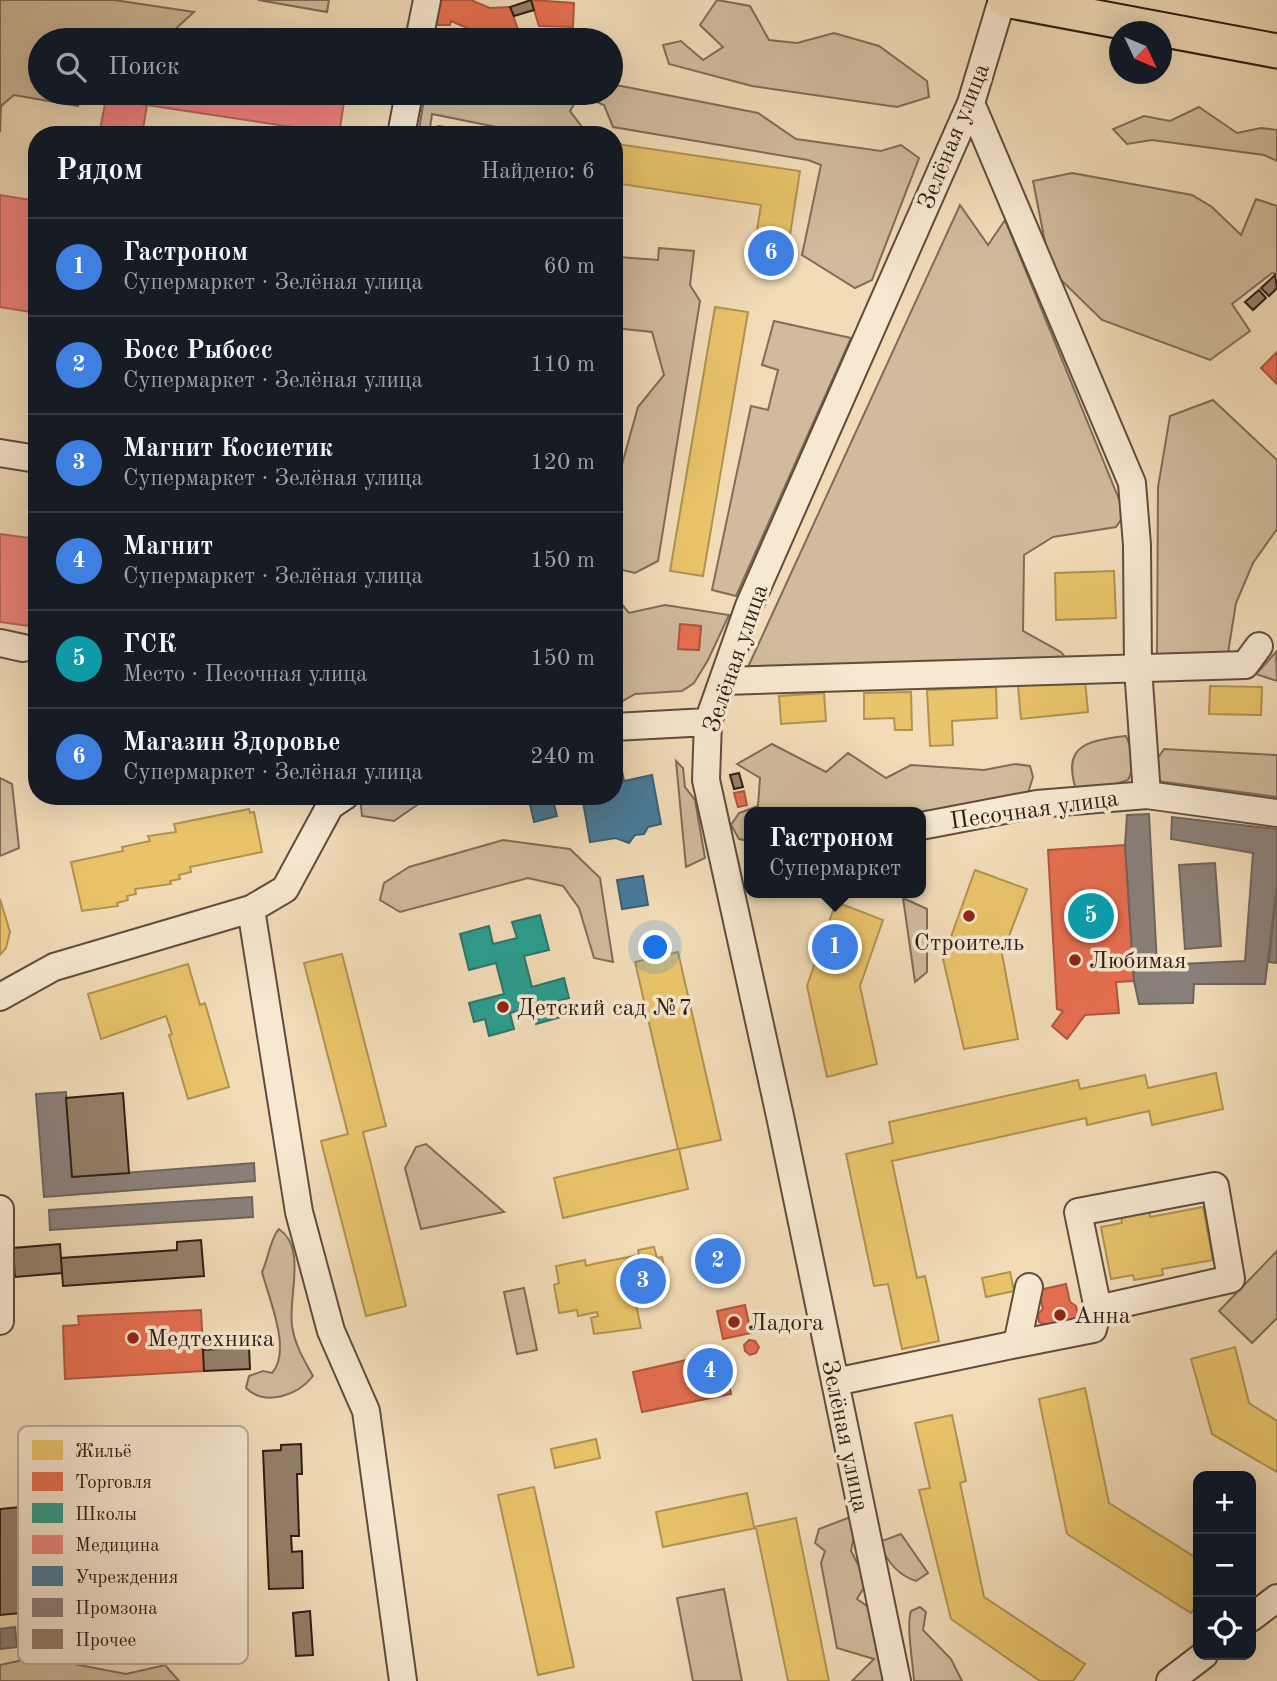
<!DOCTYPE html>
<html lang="ru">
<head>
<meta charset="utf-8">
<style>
  body { margin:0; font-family:"Old Standard TT",serif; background:#242831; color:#f1f3f6 }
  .controls { position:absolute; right:21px; bottom:21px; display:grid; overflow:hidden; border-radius:14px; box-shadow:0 7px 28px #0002 }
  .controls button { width:63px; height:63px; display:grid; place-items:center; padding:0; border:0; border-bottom:2px solid #363941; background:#171b24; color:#f1f3f6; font:35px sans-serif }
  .compass { position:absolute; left:1109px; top:21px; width:63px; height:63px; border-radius:50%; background:#171b24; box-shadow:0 7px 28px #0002; rotate:134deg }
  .you { position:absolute; left:656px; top:948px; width:24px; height:24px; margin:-18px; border:5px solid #fff; border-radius:50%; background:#1a73e8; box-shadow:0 0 0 10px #1a73e833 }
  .badge { display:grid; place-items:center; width:46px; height:46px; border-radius:50%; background:#7c3aed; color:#fff; font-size:23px; font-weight:700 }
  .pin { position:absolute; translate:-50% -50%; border:4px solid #fff; box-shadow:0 2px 7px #0006 }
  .popup { position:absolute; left:744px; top:807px; width:182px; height:91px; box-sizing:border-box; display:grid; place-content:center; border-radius:14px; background:#171b24; filter:drop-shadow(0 2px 5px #0005); font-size:23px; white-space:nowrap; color:#9ea1a6 }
  .popup b { font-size:26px; color:#f1f3f6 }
  .popup::after { content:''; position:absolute; left:50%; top:100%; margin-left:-14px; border:14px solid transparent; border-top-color:#171b24 }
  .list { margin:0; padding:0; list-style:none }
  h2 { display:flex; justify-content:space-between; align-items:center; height:91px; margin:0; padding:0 28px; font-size:30px }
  h2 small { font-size:23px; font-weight:400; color:#9ea1a6 }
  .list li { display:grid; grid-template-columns:46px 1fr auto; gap:21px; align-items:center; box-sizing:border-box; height:98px; padding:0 28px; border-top:2px solid #363941 }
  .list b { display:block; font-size:26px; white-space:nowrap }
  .list p { margin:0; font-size:23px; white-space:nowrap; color:#9ea1a6 }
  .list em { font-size:23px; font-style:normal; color:#9ea1a6 }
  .icon { flex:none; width:38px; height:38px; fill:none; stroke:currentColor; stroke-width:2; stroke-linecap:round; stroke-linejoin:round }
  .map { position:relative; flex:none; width:1277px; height:1681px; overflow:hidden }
  .search { position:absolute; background:#171b24; box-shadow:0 7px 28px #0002; left:28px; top:28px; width:595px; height:77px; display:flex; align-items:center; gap:18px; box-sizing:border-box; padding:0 24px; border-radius:38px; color:#9ea1a6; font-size:26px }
  .panel { position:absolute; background:#171b24; box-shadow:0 7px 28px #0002; left:28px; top:126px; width:595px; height:679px; border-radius:28px }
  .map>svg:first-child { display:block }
</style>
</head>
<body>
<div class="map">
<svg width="1277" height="1681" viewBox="0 0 1277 1681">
  <rect width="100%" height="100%" fill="#f2dcb8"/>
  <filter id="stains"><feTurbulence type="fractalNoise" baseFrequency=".00286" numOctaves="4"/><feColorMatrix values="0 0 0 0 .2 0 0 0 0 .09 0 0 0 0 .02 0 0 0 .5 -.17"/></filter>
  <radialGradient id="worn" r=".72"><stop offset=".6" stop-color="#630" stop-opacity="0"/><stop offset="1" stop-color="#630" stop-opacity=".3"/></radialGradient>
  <path fill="#d1bb9c" stroke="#806c58" stroke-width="2" fill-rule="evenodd" d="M0,0H114L194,12L170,34L171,38L40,40V93H81L78,106L14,95L1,106L0,132Z
    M258,0H329L327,12Z
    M717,0L750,6L769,40L797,43L834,33L879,46L927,81L929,97L897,107L752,86L669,64L663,45L681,41L703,60L723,47L700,25Z
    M611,84L758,113L796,139L881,151L901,145L919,158L872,280L855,288L802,255L821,165L808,160L613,127L604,105L580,95L570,111L588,135H536L432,114L429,135H418L425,93H611Z
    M1199,107L1237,133L1261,128L1277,130V161L1264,155L1152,140L1127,144L1113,129L1144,116L1170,121Z
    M1072,173L1192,195L1212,207L1241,235L1256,199L1277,206V274L1272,273L1232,304L1250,331L1210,360L1102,320L1058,277L1048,257L1033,181Z
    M960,205L988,245L1005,220L1125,514L1116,527L1053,537L1024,555L1023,631L1061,652L1069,662L748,667Z
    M659,248L694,251L690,285L700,301L658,561L635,573L614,568V493L638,407L664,375L652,332L614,328V267L619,257L658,260Z
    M774,321L851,338L736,596L712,590L751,406L768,410L778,370L762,365Z
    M1213,400L1277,460V529L1253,563L1236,603L1227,659L1157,657L1158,487L1170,416Z
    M614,595L629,613L665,605L729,615L708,660L694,683L682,691L635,694L614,706ZM680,625L701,626L699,650L679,649Z
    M1276,652L1277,681L1256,674Z
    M1126,736C1133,751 1136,764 1128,780L1078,796C1061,748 1081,741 1126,736Z
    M772,744L826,772L848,753L886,778L911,765L984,770L1015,764L1030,766L1033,777L1028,793C939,822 841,812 749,812V841L739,839L731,825L739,813L758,806L760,778L737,764Z
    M1164,749L1277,755V797L1157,781L1155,762Z
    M676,761L683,768L685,787L695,800L705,858L686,867Z
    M0,778L12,784L19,848L0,856Z
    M360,796H430L394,821L362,816Z
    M503,840L570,849L600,878L613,962L594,958L579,908L563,886L528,878L400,912L380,900L384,883L409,867Z
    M903,898L927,909V972L915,982Z
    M426,1144L504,1212L421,1229L405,1168L416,1147Z
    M279,1229C307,1248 288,1296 292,1326C295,1345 304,1360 313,1376C298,1395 266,1407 246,1388L249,1376L263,1371L272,1373C292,1351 269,1299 262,1272C268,1260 271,1236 279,1229Z
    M1277,1251V1318L1252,1343L1219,1311Z
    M524,1288L537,1350L517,1354L504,1292Z
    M848,1518L856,1526L851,1551L867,1582L857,1599L880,1615L891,1681H852L874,1659L837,1648L821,1563L825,1551L815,1543L819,1529Z
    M901,1534L928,1573L916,1581C897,1575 886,1560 879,1542Z
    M724,1589L742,1681H693L677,1598Z
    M920,1607L926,1612L923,1630L951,1659L962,1681H914C913,1663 906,1625 911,1611Z
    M37,1657L126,1674L165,1665L179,1681H0V1665Z"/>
  <path fill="#e9c46a" stroke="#b19250" stroke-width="2" d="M617,144L800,171L785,267L752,262L761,205L614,183Z
    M715,307L748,312L703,576L670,571Z
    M1114,571L1116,618L1056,620L1055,573Z
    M1085,680L1088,712L1021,719L1018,686Z
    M1210,686L1262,687L1261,715L1209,714Z
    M996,687L997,718L952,721L953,745L930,746L927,690Z
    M911,692L912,730H895L894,718L864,719V693Z
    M824,693L826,721L781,724L779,696Z
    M249,809L250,813L254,812L262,852L190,867L191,872L179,875L180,879L170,881L171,884L135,889L136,894L127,896L128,900L117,903L118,906L82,911L71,862L123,851L122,847L150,841L148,836L176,832L174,824Z
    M975,870L1027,889L1002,954L1018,1039L964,1049L943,959Z
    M0,899L10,932L6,948L0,955Z
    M836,902L883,920L860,986L877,1064L827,1077L807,986Z
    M678,952L721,1140L679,1149L688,1189L563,1218L554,1178L678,1149L635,962Z
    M342,954L386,1126L363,1132L406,1306L366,1316L321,1141L348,1134L304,963Z
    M188,964L200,1005L205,1003L229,1087L188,1099L169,1035L172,1034L166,1016L101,1039L88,994Z
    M1216,1073L1223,1109L1152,1125L1149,1111L1087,1125L1086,1118L892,1161L917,1278L925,1276L939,1341L902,1349L888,1284L874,1286L846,1154L893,1143L889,1122L1078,1080L1080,1089L1145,1075L1148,1088Z
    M1203,1207L1213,1260L1162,1269L1163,1275L1134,1280L1133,1275L1111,1279L1101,1227L1122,1223L1121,1217L1149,1212L1150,1217Z
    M654,1247L657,1258L662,1257L666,1276L660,1277L663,1289L634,1295L641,1328L594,1334L591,1318L598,1316L597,1312L578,1316L577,1310L559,1313L554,1285L559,1283L556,1266L585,1260L586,1266L593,1264L639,1255L638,1250Z
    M1010,1272L1014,1291L986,1297L982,1278Z
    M1235,1347L1249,1403L1277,1421V1472L1212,1434L1191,1359Z
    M1085,1388L1109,1503L1198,1559V1602L1191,1613L1067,1534L1039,1399Z
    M952,1415L966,1481L960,1483L984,1597L1085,1664L1073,1681H1040L951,1619L919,1490L930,1488L915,1423Z
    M596,1439L600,1458L555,1468L551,1449Z
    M534,1487L574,1667L538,1675L498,1495Z
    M747,1493L754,1527L796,1518L829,1681H788L756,1528L663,1547L656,1512Z"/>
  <path fill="#e76f51" stroke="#b0563f" stroke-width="2" d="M437,0H471L490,8L510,7L519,32L481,34L451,21L450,25H430Z
    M531,0L574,3L573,27L539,26Z
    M438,126L495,134L503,135H436Z
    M1277,352V384L1261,368Z
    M680,624L701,626L699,650L678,649Z
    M744,791L747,805L738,807L734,793Z
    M1125,845L1134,981L1116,982L1119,1013L1085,1015L1067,1039L1052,1026L1063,1011L1057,1009L1048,850Z
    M729,1248L736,1275L706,1282L700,1254Z
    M1066,1284L1070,1302L1076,1306L1078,1314L1074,1319L1047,1325L1039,1322L1038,1314L1043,1309L1039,1290Z
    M745,1305L751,1333L723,1339L717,1311Z
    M201,1310L204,1371L65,1379L63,1326L79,1325L78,1316Z
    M749,1340L755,1341L759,1347L756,1353L750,1355L745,1351L744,1345Z
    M722,1352L731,1394L642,1412L633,1372Z"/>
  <path fill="#2a9d8f" stroke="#2c766a" stroke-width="2" d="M540,915L549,950L524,956L532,987L564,978L569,998L557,1001L561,1017L536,1024L532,1007L510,1013L514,1029L489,1036L485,1019L474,1022L469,1003L504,994L496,963L469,970L460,934L489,926L493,944L517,938L512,922Z"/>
  <path fill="#f28482" stroke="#b86561" stroke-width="2" d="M107,93H326L345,96L339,134L106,99Z
    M106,99L147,105L142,135H99Z
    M0,195L37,201V313L0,307Z
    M0,534L37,539V627L0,622Z"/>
  <path fill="#457b9d" stroke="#3e5e74" stroke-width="2" d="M621,766L624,781L652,775L661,824L648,827L644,834L635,835L629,843L616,838L590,842L582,796H614V767Z
    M528,796H552L557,816L534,822Z
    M643,876L648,905L622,909L617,880Z"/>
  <path fill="#8a817c" stroke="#6f635d" stroke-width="2" d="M1149,814L1157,965L1245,961L1253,853L1171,839L1172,817L1277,829V885L1265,984H1194L1193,1003L1139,1004L1134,981L1125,845L1127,815Z
    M1215,863L1221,946L1185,949L1179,865Z
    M1277,887V963L1269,962Z
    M66,1092L72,1177L254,1163L255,1181L44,1197L36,1094Z
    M252,1197L253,1217L50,1230L49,1210Z
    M15,1627L17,1647L0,1649V1629Z"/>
  <path fill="#94806a" stroke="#2f1c15" stroke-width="2" d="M531,0L534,10L514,16L510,7Z
    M1275,275L1277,288L1269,296L1261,288Z
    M1259,290L1266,298L1253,310L1245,302Z
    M739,773L743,787L734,789L730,775Z
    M123,1093L129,1173L72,1177L66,1098Z
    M201,1240L204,1276L63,1286L61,1258L177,1250V1242Z
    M60,1244L62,1273L15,1277L13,1248Z
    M249,1347L250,1369L204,1371L203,1350Z
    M301,1444L302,1474H297L299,1536H291L292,1552L302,1551L303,1588L269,1589L263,1451L281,1450V1445Z
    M96,1446L97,1476H78L77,1447Z
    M187,1492L234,1493V1506H225V1512H187Z
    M51,1504L61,1609L0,1615V1509Z
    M310,1611L313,1655L296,1656L293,1613Z"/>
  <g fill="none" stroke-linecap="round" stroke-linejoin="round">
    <defs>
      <path id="minor" d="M419,40L427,0
        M971,103L1132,483L1137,545L1138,668L1147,795
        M401,135L409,93
        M0,453L37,459
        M0,643L23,648
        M724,681L1245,665L1259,646
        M614,727L708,722
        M921,826L1037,804L1147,795L1277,813
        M251,909L299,1212L331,1331L366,1411L403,1681
        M0,997L54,967L251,909L285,889L330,806L345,796
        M0,1209V1321
        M1017,1344L1093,1329L1098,1309L1231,1279L1215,1186L1078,1212L1098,1309
        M835,1382L1017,1344L1029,1287
        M1251,1618L1277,1598
        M897,1681L780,1116L706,780L708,722L749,606L971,103L1002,0
        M1170,1681L1204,1655"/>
      <path id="major" d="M1005,0L1277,51"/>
    </defs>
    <use href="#minor" stroke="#604c3e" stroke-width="30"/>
    <use href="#major" stroke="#2f1c15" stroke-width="37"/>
    <use href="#minor" stroke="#f7e8d1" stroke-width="26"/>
    <use href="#major" stroke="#f2dcb8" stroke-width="33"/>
  </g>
  <g fill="#8f2418" stroke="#f7e8d1" stroke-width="2.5">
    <circle cx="969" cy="916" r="7"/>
    <circle cx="1075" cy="960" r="7"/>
    <circle cx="503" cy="1007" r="7"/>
    <circle cx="1060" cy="1315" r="7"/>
    <circle cx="734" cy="1322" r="7"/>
    <circle cx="133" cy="1338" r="7"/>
  </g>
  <g text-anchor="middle" stroke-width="7" stroke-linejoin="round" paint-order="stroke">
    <g font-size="24" fill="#2f1c15" stroke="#f7e8d1">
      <text transform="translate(953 136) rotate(-68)" y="8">Зелёная улица</text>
      <text transform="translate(735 658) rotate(-71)" y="8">Зелёная улица</text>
      <text transform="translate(1034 809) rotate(-8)" y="8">Песочная улица</text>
      <text transform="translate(846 1436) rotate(78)" y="8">Зелёная улица</text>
    </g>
    <g font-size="24" fill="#2f1c15" stroke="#f7e8d1" text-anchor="start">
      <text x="969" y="950" text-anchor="middle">Строитель</text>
      <text x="1089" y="968">Любимая</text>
      <text x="517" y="1015">Детский сад №7</text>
      <text x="1074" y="1323">Анна</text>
      <text x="748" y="1330">Ладога</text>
      <text x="147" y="1346">Медтехника</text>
    </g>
  </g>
  <rect x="18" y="1426" width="230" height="238" rx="10" fill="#f7e8d1" stroke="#bbab99" stroke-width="2"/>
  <rect x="32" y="1440" width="31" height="20" fill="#e9c46a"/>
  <rect x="32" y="1472" width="31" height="19" fill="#e76f51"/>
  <rect x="32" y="1503" width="31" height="20" fill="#2a9d8f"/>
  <rect x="32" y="1535" width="31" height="19" fill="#f28482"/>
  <rect x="32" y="1566" width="31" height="20" fill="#457b9d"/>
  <rect x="32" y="1598" width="31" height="19" fill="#8a817c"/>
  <rect x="32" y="1629" width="31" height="20" fill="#94806a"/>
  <g font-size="19" fill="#2f1c15">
    <text x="75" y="1457">Жильё</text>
    <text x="75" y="1488">Торговля</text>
    <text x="75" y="1520">Школы</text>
    <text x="75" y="1551">Медицина</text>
    <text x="75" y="1583">Учреждения</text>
    <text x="75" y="1614">Промзона</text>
    <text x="75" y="1646">Прочее</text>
  </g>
  <rect width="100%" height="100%" filter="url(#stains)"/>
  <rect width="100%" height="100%" fill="url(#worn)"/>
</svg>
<div class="controls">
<button>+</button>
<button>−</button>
<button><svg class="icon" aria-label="locate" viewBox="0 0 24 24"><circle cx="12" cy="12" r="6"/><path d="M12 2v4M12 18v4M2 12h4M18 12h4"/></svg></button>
</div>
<svg class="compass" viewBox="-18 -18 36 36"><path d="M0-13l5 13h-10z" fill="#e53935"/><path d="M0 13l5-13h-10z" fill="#9ea1a6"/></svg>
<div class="you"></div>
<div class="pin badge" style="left:835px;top:947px;background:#3f7fe0">1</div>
<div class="popup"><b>Гастроном</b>Супермаркет</div>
<div class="pin badge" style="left:718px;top:1261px;background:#3f7fe0">2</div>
<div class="pin badge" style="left:643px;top:1281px;background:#3f7fe0">3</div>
<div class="pin badge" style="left:710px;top:1371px;background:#3f7fe0">4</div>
<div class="pin badge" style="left:1091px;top:916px;background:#0f9aa8">5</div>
<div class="pin badge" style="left:771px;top:253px;background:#3f7fe0">6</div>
<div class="search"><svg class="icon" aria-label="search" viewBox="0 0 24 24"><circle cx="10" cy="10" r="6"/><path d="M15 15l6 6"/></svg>Поиск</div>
<section class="panel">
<h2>Рядом<small>Найдено: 6</small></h2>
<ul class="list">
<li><span class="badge" style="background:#3f7fe0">1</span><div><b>Гастроном</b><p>Супермаркет · Зелёная улица</p></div><em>60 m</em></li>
<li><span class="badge" style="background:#3f7fe0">2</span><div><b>Босс Рыбосс</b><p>Супермаркет · Зелёная улица</p></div><em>110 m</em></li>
<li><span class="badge" style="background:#3f7fe0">3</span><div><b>Магнит Косиетик</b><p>Супермаркет · Зелёная улица</p></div><em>120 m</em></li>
<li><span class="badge" style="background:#3f7fe0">4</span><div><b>Магнит</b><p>Супермаркет · Зелёная улица</p></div><em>150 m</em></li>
<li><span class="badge" style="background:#0f9aa8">5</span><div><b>ГСК</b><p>Место · Песочная улица</p></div><em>150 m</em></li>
<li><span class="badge" style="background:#3f7fe0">6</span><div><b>Магазин Здоровье</b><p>Супермаркет · Зелёная улица</p></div><em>240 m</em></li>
</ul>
</section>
</div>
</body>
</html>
